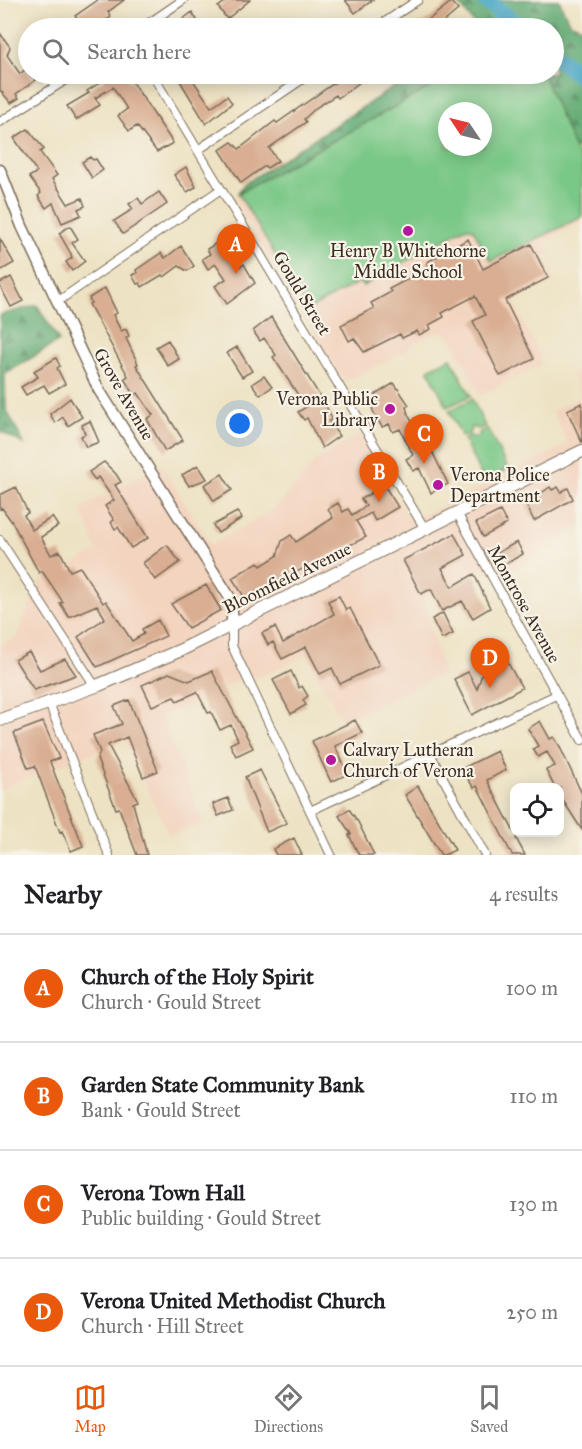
<!DOCTYPE html>
<html lang="en">
<head>
<meta charset="utf-8">
<style>
  body { margin:0; font-family:"IM FELL Great Primer",serif; background:#f2f2f2; color:#202124 }
  .controls { position:absolute; right:18px; bottom:18px; display:grid; overflow:hidden; border-radius:12px; box-shadow:0 3px 15px #0003 }
  .controls button { width:54px; height:54px; display:grid; place-items:center; padding:0; border:0; border-bottom:2px solid #e0e0e0; background:#fff; color:#202124; font:30px sans-serif }
  .compass { position:absolute; left:438px; top:102px; width:54px; height:54px; border-radius:50%; background:#fff; box-shadow:0 3px 15px #0003; rotate:305deg }
  .you { position:absolute; left:240px; top:424px; width:21px; height:21px; margin:-15px; border:4px solid #fff; border-radius:50%; background:#1a73e8; box-shadow:0 0 0 9px #1a73e833 }
  .badge { display:grid; place-items:center; width:39px; height:39px; border-radius:50%; background:#ea580c; color:#fff; font-size:20px; font-weight:700 }
  .pin { position:absolute; translate:-50% -50px; filter:drop-shadow(0 2px 3px #0008) }
  .pin::after { content:''; position:absolute; top:32px; width:21px; height:18px; background:inherit; clip-path:polygon(0 0,100% 0,50% 100%) }
  .list { margin:0; padding:0; list-style:none }
  h2 { display:flex; justify-content:space-between; align-items:center; height:78px; margin:0; padding:0 24px; font-size:26px }
  h2 small { font-size:20px; font-weight:400; color:#757577 }
  .list li { display:grid; grid-template-columns:39px 1fr auto; gap:18px; align-items:center; box-sizing:border-box; height:108px; padding:0 24px; border-top:2px solid #e0e0e0 }
  .list b { display:block; font-size:22px; white-space:nowrap }
  .list p { margin:0; font-size:20px; white-space:nowrap; color:#757577 }
  .list em { font-size:20px; font-style:normal; color:#757577 }
  .icon { flex:none; width:33px; height:33px; fill:none; stroke:currentColor; stroke-width:2; stroke-linecap:round; stroke-linejoin:round }
  .map { position:relative; flex:none; width:582px; height:855px; overflow:hidden }
  .search { position:absolute; background:#fff; box-shadow:0 3px 15px #0003; left:18px; right:18px; top:18px; height:66px; display:flex; align-items:center; gap:15px; box-sizing:border-box; padding:0 21px; border-radius:33px; color:#757577; font-size:22px }
  .sheet { height:510px; background:#fff }
  nav { display:flex; justify-content:space-around; align-items:center; box-sizing:border-box; height:84px; border-top:2px solid #e0e0e0; background:#fff; font-size:16px; color:#757577 }
  nav a { display:grid; justify-items:center; gap:3px }
  nav .on { color:#ea580c }
  .map>svg:first-child { display:block }
</style>
</head>
<body>
<div class="map">
<svg width="582" height="855" viewBox="0 0 582 855">
  <defs>
    <pattern id="forest-firs" width="22" height="20" patternUnits="userSpaceOnUse" patternTransform="scale(1.5)"><rect width="22" height="20" fill="#63ac74"/><path d="M5 1l3.5 6h-7zM16 11l3.5 6h-7z" fill="#538c5f"/></pattern>
  </defs>
  <rect width="100%" height="100%" fill="#f7f3e8"/>
  <filter id="ink" filterUnits="userSpaceOnUse"><feTurbulence type="fractalNoise" baseFrequency=".0167" numOctaves="2"/><feDisplacementMap in="SourceGraphic" scale="12" xChannelSelector="R" yChannelSelector="G"/><feConvolveMatrix kernelMatrix="1 2 1 2 8 2 1 2 1" color-interpolation-filters="sRGB"/></filter>
  <filter id="wash" filterUnits="userSpaceOnUse"><feTurbulence type="fractalNoise" baseFrequency=".008" numOctaves="4" result="noise"/><feDisplacementMap in="SourceGraphic" scale="24" xChannelSelector="R" yChannelSelector="G"/><feGaussianBlur stdDeviation="1.35" result="paint"/><feColorMatrix in="noise" values="0 0 0 0 0 0 0 0 0 0 0 0 0 0 0 0 0 1.4 0 .05"/><feComposite in="paint" operator="in"/></filter>
  <g filter="url(#wash)">
    <rect width="100%" height="100%" fill="#ede2c3"/>
    <path fill="#f3d4bf" fill-rule="evenodd" d="M454,74H540L544,77L582,165V222L545,241L551,252L542,257L554,281L516,301L515,305L540,356V366L480,395L451,337L441,331L415,342L398,356L344,382L233,197ZM447,111H483V147H447Z
      M582,369V526L500,577L478,570L423,598L443,674L343,722L307,655L259,677H247L161,716L203,823L169,836L125,741L23,779L0,790V645L16,638L40,582L97,551L81,508L161,464L211,545L276,508L317,460L360,434L409,519L444,506L568,444L552,411L581,396L571,374Z"/>
    <path fill="#7ac887" stroke="#5a7952" stroke-width="1.5" fill-rule="evenodd" d="M454,74H540L544,77L582,165V217L491,261L473,229L466,227L363,286L359,282L308,310L238,193ZM447,111H483V147H447Z
      M451,358L471,396L447,407L428,369Z
      M472,399L485,426L479,429L472,427L469,434L462,437L449,411Z
      M487,428L508,469L484,481L464,440L470,436L477,438L480,432Z"/>
    <path fill="url(#forest-firs)" stroke="#4f6b49" stroke-width="1.5" d="M456,0H559L569,22L582,27V148L574,147L544,77L540,74H554V28H478Z
      M414,74H454L238,193L244,184Z
      M37,305L59,341L5,374L6,409L24,444L0,431V315Z"/>
    <g fill="none" stroke-linecap="round" stroke-linejoin="round">
      <path stroke="#45a6c5" stroke-width="18" d="M485,0L521,28
        M554,55L582,77"/>
    </g>
    <g id="blocks">
      <path fill="#d9ae92" d="M98,0H124L108,12L111,17L95,28H66L78,20L75,16Z
        M228,0H250L227,19L218,7Z
        M345,0H373L355,13Z
        M451,2L458,10L440,25L435,28H418Z
        M192,12L200,25L194,28H172Z
        M0,33L10,47L7,55L20,74L27,68L28,74L36,80L16,94L19,98L11,103L0,90Z
        M109,74H124L129,81L131,80L173,143L157,152L137,126L129,131L118,116L127,109L113,87L95,98L100,105L76,120L67,106L89,93L87,91L105,79L104,77Z
        M181,74H189L211,107L227,96L232,103L206,124L177,76Z
        M347,74H371L338,98L336,95L317,107L304,119L306,122L269,148L278,161L267,168L265,166L241,183L220,150L232,142L239,149L275,121L277,123Z
        M28,129L44,149L40,152L57,175L52,179L68,204L82,198L85,206L78,209L81,215L62,223L53,203L46,208L38,196L41,193L29,177L37,172L14,138Z
        M90,157L93,160L96,159L103,170L92,178L82,162Z
        M186,167L196,187L187,192L174,175Z
        M159,192L167,204L123,234L114,221L133,209L129,204L138,198L142,204Z
        M70,226L78,239L72,243L85,261L72,271L66,262L72,258L71,254L59,233Z
        M0,239L14,263L0,271Z
        M468,239L483,269L531,244L548,278L505,300L534,359L500,376L473,321L485,315L475,296L442,313L444,317L429,325L431,329L419,335L417,331L402,338L400,334L364,352L354,338L349,341L341,325L374,308L371,303L391,292L389,289L429,268L427,262Z
        M221,240L239,267L244,264L255,283L227,304L215,286L226,279L216,264L208,269L202,259L210,254L207,249Z
        M181,246L194,266L187,271L179,266L164,277L162,275L142,287L140,283L137,284L132,275L137,273L136,270L161,253L165,258Z
        M11,277L23,301L11,307L0,286V283Z
        M105,288L117,313L113,315L121,331L126,329L129,336L126,338L138,364L136,365L183,440L165,451L147,419L153,415L138,393L135,395L124,379L128,376L89,304L91,303L89,298Z
        M271,317L326,406L332,419L329,421L339,436L322,448L307,418L304,420L298,412L306,407L273,357L276,355L264,338L260,341L253,331Z
        M168,340L179,359L168,366L156,347Z
        M237,347L252,371L242,377L227,353Z
        M56,358L60,366L57,368L65,384L49,393L44,385L26,395L21,387L38,377L34,371Z
        M264,376L272,387L260,395L252,384Z
        M394,383L409,405L406,407L408,414L418,434L422,431L448,484L431,493L419,468L413,471L406,459L413,455L400,429L393,432L389,424L382,427L373,411L372,407L379,403L375,395Z
        M70,398L82,417L68,426L63,417L55,423L50,414Z
        M582,403V443L567,410Z
        M90,421L99,442L86,447L81,436L85,434L82,425Z
        M104,462L116,474L121,482L115,485L148,538L131,548L118,527L115,529L111,522L114,520L105,506L114,500L98,477L95,480L89,472Z
        M198,465L207,479L189,486L182,475Z
        M222,474L232,490L214,501L204,485Z
        M384,485L398,507L375,521L371,513L356,521L366,537L245,598L232,578L258,562L261,566L277,556L282,541L291,535L296,542L333,518L328,509L338,503L343,512L348,509L352,515L366,506L361,499Z
        M16,487L28,513L24,515L32,530L52,517L58,526L41,537L51,555L60,551L70,571L80,567L103,603L106,601L132,641L144,634L142,629L158,620L166,636L97,667L78,637L105,618L97,605L69,617L60,603L63,602L42,571L39,573L12,522L2,508L0,509V495Z
        M550,487L552,490L558,487L561,492L568,488L573,499L534,521L526,504Z
        M500,511L507,524L483,537L476,523Z
        M237,512L242,518L218,533L213,525Z
        M454,534L466,555L442,568L452,587L474,574L490,608L473,618L462,601L442,611L431,589L421,594L403,560Z
        M517,542L523,554L500,567L493,555Z
        M167,545L180,562L155,580L143,563Z
        M206,585L221,610L188,628L171,604Z
        M339,596L346,610L350,608L379,665L340,684L332,668L320,674L306,647L282,659L273,642L268,645L262,633L275,627L283,643L334,614L328,601Z
        M443,613L453,634L442,639L432,619Z
        M496,642L522,688L472,715L454,679L468,672L477,689L482,674L493,669L483,650Z
        M29,652L40,670L65,659L76,675L34,690L15,660Z
        M212,671L253,748L236,756L230,744L238,740L231,725L220,730L211,712L208,713L197,692L177,701L174,697L152,706L142,685L169,673L189,681Z
        M291,671L299,688L302,686L308,696L303,700L306,705L291,714L273,680Z
        M129,700L158,771L143,777L127,737L108,745L138,801L133,803L147,855H137L119,808L116,809L97,759L100,752L93,735L122,724L114,706Z
        M355,720L362,733L335,746L348,774L331,782L312,741Z
        M540,721L550,739L554,737L559,745L582,794V830L560,796V788H555L546,770L555,766L547,752L538,757L533,749L538,746L528,729Z
        M43,722L59,758L50,762L83,846L71,851L62,831L60,832L35,766L28,768L14,733Z
        M497,751L506,770L487,780L514,832H527L516,838L525,855H512L477,786L474,788L461,769Z
        M260,770L287,823L267,832L245,777Z
        M418,786L455,850L444,855H441L405,795Z
        M228,798L233,810L218,816L213,804Z
        M349,809L358,822L374,855H359L349,835L351,834L339,816Z
        M294,838L302,855H276L273,849Z"/>
    </g>
  </g>
  <g filter="url(#ink)">
    <use href="#blocks" fill-opacity="0" stroke="#796a58" stroke-width="1.5"/>
    <g fill="none" stroke-linecap="round" stroke-linejoin="round">
      <defs>
        <path id="street" d="M142,28L183,0
          M376,28L418,0
          M152,74L425,529
          M0,122L75,74
          M198,150L310,74
          M57,302L221,189
          M457,513L582,740
          M0,540L95,686
          M232,625V646L331,855
          M49,703L109,855
          M430,754L485,855
          M310,811L556,695"/>
        <path id="secondary" d="M0,170L22,226L99,390L232,601V625"/>
        <path id="primary" d="M0,720L99,685L181,650L582,451"/>
      </defs>
      <use href="#street" stroke="#796a58" stroke-width="10"/>
      <use href="#secondary" stroke="#796a58" stroke-width="13"/>
      <use href="#primary" stroke="#796a58" stroke-width="14"/>
      <use href="#street" stroke="#fff" stroke-width="8"/>
      <use href="#secondary" stroke="#fff" stroke-width="10"/>
      <use href="#primary" stroke="#fff" stroke-width="12"/>
    </g>
  </g>
  <g fill="#b5179e" stroke="#f7f3e8" stroke-width="2">
    <circle cx="408" cy="231" r="6"/>
    <circle cx="390" cy="409" r="6"/>
    <circle cx="438" cy="485" r="6"/>
    <circle cx="331" cy="760" r="6"/>
  </g>
  <g text-anchor="middle" stroke-width="4.5" stroke-linejoin="round" paint-order="stroke">
    <g font-size="18" fill="#3b2a1e" stroke="#f7f3e8" text-anchor="start">
      <text x="408" y="257" text-anchor="middle">Henry B Whitehorne<tspan x="408" dy="21">Middle School</tspan></text>
      <text x="378" y="405" text-anchor="end">Verona Public<tspan x="378" dy="21">Library</tspan></text>
      <text x="450" y="481">Verona Police<tspan x="450" dy="21">Department</tspan></text>
      <text x="343" y="756">Calvary Lutheran<tspan x="343" dy="21">Church of Verona</tspan></text>
    </g>
    <g font-size="18" fill="#3b2a1e" stroke="#f7f3e8">
      <text transform="translate(302 293) rotate(59)" y="6">Gould Street</text>
      <text transform="translate(124 394) rotate(60)" y="6">Grove Avenue</text>
      <text transform="translate(287 578) rotate(-26)" y="6">Bloomfield Avenue</text>
      <text transform="translate(524 604) rotate(61)" y="6">Montrose Avenue</text>
    </g>
  </g>
</svg>
<div class="controls">
<button><svg class="icon" aria-label="locate" viewBox="0 0 24 24"><circle cx="12" cy="12" r="6"/><path d="M12 2v4M12 18v4M2 12h4M18 12h4"/></svg></button>
</div>
<svg class="compass" viewBox="-18 -18 36 36"><path d="M0-13l5 13h-10z" fill="#e53935"/><path d="M0 13l5-13h-10z" fill="#757577"/></svg>
<div class="you"></div>
<div class="pin badge" style="left:236px;top:274px">A</div>
<div class="pin badge" style="left:379px;top:502px">B</div>
<div class="pin badge" style="left:424px;top:464px">C</div>
<div class="pin badge" style="left:490px;top:688px">D</div>
<div class="search"><svg class="icon" aria-label="search" viewBox="0 0 24 24"><circle cx="10" cy="10" r="6"/><path d="M15 15l6 6"/></svg>Search here</div>
</div>
<section class="sheet">
<h2>Nearby<small>4 results</small></h2>
<ul class="list">
<li><span class="badge">A</span><div><b>Church of the Holy Spirit</b><p>Church · Gould Street</p></div><em>100 m</em></li>
<li><span class="badge">B</span><div><b>Garden State Community Bank</b><p>Bank · Gould Street</p></div><em>110 m</em></li>
<li><span class="badge">C</span><div><b>Verona Town Hall</b><p>Public building · Gould Street</p></div><em>130 m</em></li>
<li><span class="badge">D</span><div><b>Verona United Methodist Church</b><p>Church · Hill Street</p></div><em>250 m</em></li>
</ul>
</section>
<nav>
<a class="on"><svg class="icon" aria-label="map" viewBox="0 0 24 24"><path d="M3 6l6-2 6 2 6-2v14l-6 2-6-2-6 2zM9 4v14M15 6v14"/></svg>Map</a>
<a><svg class="icon" aria-label="directions" viewBox="0 0 24 24"><path d="M12 3l9 9-9 9-9-9zM9 14v-3h6M13 9l2 2-2 2"/></svg>Directions</a>
<a><svg class="icon" aria-label="saved" viewBox="0 0 24 24"><path d="M7 4h10v16l-5-4-5 4z"/></svg>Saved</a>
</nav>
</body>
</html>
